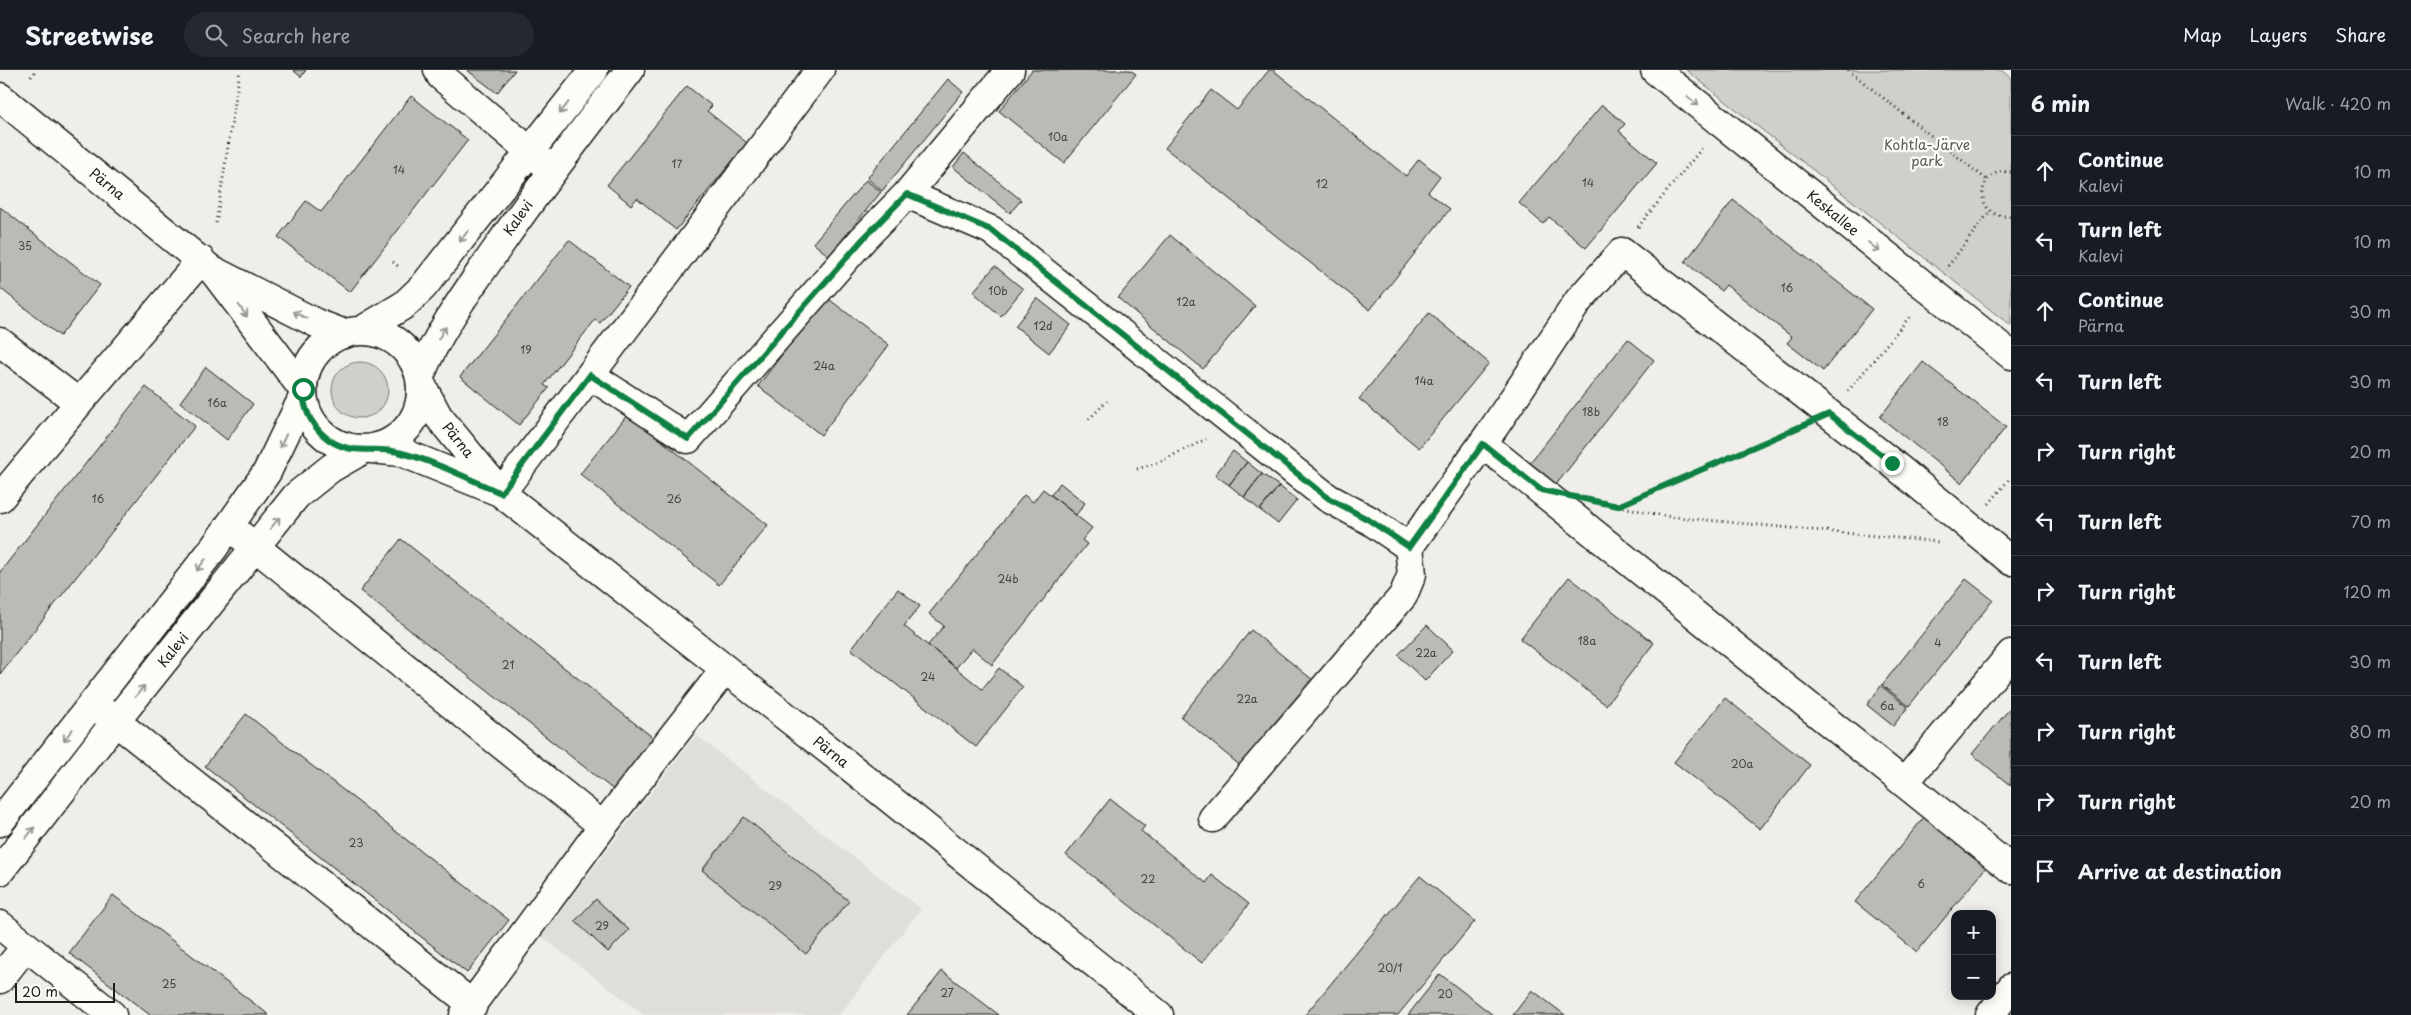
<!DOCTYPE html>
<html lang="en">
<head>
<meta charset="utf-8">
<style>
  body { margin:0; font-family:"Playpen Sans",sans-serif; background:#242831; color:#f1f3f6 }
  .controls { position:absolute; right:15px; bottom:15px; display:grid; overflow:hidden; border-radius:10px; box-shadow:0 2px 12px #0003 }
  .controls button { width:45px; height:45px; display:grid; place-items:center; padding:0; border:0; border-bottom:1px solid #363941; background:#171b24; color:#f1f3f6; font:25px sans-serif }
  .scale { position:absolute; left:15px; bottom:12px; width:100px; box-sizing:border-box; padding-left:5px; border:2px solid #1c1c1c; border-top:0; font-size:14px; line-height:18px; white-space:nowrap; color:#1c1c1c; -webkit-text-stroke:4px #fdfcf7; paint-order:stroke }
  .stop { position:absolute; width:15px; height:15px; margin:-11px; border:4px solid #0b8043; border-radius:50%; background:#fff }
  .stop.end { background:#0b8043; border-color:#fff; box-shadow:0 1px 5px #0008 }
  .list { margin:0; padding:0; list-style:none }
  h2 { display:flex; justify-content:space-between; align-items:center; height:65px; margin:0; padding:0 20px; font-size:21px }
  h2 small { font-size:16px; font-weight:400; color:#9ea1a6 }
  .list li { display:grid; grid-template-columns:32px 1fr auto; gap:15px; align-items:center; box-sizing:border-box; height:70px; padding:0 20px; border-top:1px solid #363941 }
  .list b { display:block; font-size:19px; white-space:nowrap }
  .list p { margin:0; font-size:16px; white-space:nowrap; color:#9ea1a6 }
  .list em { font-size:16px; font-style:normal; color:#9ea1a6 }
  .icon { flex:none; width:28px; height:28px; fill:none; stroke:currentColor; stroke-width:2; stroke-linecap:round; stroke-linejoin:round }
  .map { position:relative; flex:none; width:2011px; height:945px; overflow:hidden }
  header { display:flex; align-items:center; gap:30px; box-sizing:border-box; height:70px; padding:0 25px; background:#171b24; border-bottom:1px solid #363941 }
  header strong { font-size:24px }
  nav { display:flex; gap:28px; margin-inline-start:auto; font-size:18px }
  .search { width:350px; height:45px; background:#242831; display:flex; align-items:center; gap:12px; box-sizing:border-box; padding:0 18px; border-radius:28px; color:#9ea1a6; font-size:19px }
  main { display:flex }
  aside { flex:1; background:#171b24 }
  .map>svg:first-child { display:block }
</style>
</head>
<body>
<header>
<strong>Streetwise</strong>
<div class="search"><svg class="icon" aria-label="search" viewBox="0 0 24 24"><circle cx="10" cy="10" r="6"/><path d="M15 15l6 6"/></svg>Search here</div>
<nav><a>Map</a><a>Layers</a><a>Share</a></nav>
</header>
<main>
<div class="map">
<svg width="2011" height="945" viewBox="0 0 2011 945">
  <rect width="100%" height="100%" fill="#f0eeea"/>
  <filter id="ink" filterUnits="userSpaceOnUse"><feTurbulence type="fractalNoise" baseFrequency=".02" numOctaves="2"/><feDisplacementMap in="SourceGraphic" scale="10" xChannelSelector="R" yChannelSelector="G"/><feConvolveMatrix kernelMatrix="1 2 1 2 8 2 1 2 1" color-interpolation-filters="sRGB"/></filter>
  <g filter="url(#ink)">
    <path fill="#e0deda" d="M696,665L921,839L839,945H644L541,866Z"/>
    <path fill="#d0cfcc" stroke="#767674" d="M1686,0H2001L2011,8V256Z
      M332 320a28 28 0 1 1 56 0a28 28 0 1 1-56 0Z"/>
    <path fill="#bbbab6" stroke="#1c1c1c" d="M293,0H306L301,7Z
      M467,0H515L497,23Z
      M1032,0H1130L1136,4L1064,93L999,41Z
      M1269,0H1273L1406,106L1419,89L1440,106L1428,122L1450,139L1370,240L1165,78L1211,20L1237,40Z
      M948,9L963,22L882,121L867,108Z
      M687,16L712,36L707,41L747,73L676,160L637,128L631,135L607,115Z
      M411,26L468,70L350,222L278,167L306,131L321,142Z
      M1602,35L1625,54L1619,61L1657,93L1586,178L1549,147L1543,154L1519,133Z
      M964,83L1021,130L1010,143L953,97Z
      M866,110L881,122L829,186L813,173Z
      M1733,130L1872,239L1823,301L1787,273L1792,267L1726,215L1721,221L1685,192Z
      M0,137L100,215L60,266L0,218Z
      M1170,165L1255,236L1203,299L1118,228Z
      M569,170L629,217L600,253L595,250L544,315L549,318L519,355L460,307Z
      M995,196L1023,219L1001,246L973,222Z
      M826,227L889,275L821,365L758,316Z
      M1037,228L1071,255L1049,283L1015,256Z
      M1429,243L1489,293L1419,378L1359,329Z
      M1628,269L1654,290L1555,416L1528,395Z
      M1923,292L2006,357L1962,413L1880,347Z
      M206,297L253,334L227,370L180,332Z
      M146,317L195,356L0,604V502Z
      M628,344L768,455L719,515L580,404Z
      M1233,381L1247,392L1229,415L1215,405Z
      M1247,392L1262,404L1244,427L1229,415Z
      M1262,404L1279,416L1260,440L1244,427Z
      M1060,413L1085,433L1076,445L1051,425Z
      M1279,416L1297,430L1278,454L1260,440Z
      M1043,419L1092,458L1082,470L1087,474L992,595L972,578L956,598L928,575L944,556L929,544L1024,425L1033,432Z
      M401,469L656,670L615,721L360,521Z
      M1569,507L1654,573L1606,635L1520,569Z
      M1966,509L1993,530L1909,636L1882,615Z
      M898,519L920,536L904,556L982,619L999,598L1023,617L976,677L851,579Z
      M1427,555L1453,580L1425,611L1398,585Z
      M1251,560L1314,611L1242,697L1181,647Z
      M1881,616L1908,637L1893,656L1867,635Z
      M1725,628L1810,695L1760,759L1674,692Z
      M2011,637V716L1972,684Z
      M246,644L509,850L467,903L205,696Z
      M1110,729L1145,756L1141,761L1206,813L1212,805L1249,834L1202,893L1066,785Z
      M1925,746L1987,796L1917,882L1855,832Z
      M744,747L849,831L806,884L702,800Z
      M1420,806L1475,851L1398,945H1305Z
      M113,825L269,945H150L69,883Z
      M596,829L629,860L608,882L575,851Z
      M942,901L999,945H907Z
      M1440,904L1493,945H1408Z
      M1532,920L1565,945H1513Z"/>
    <g fill="none" stroke-linecap="round" stroke-linejoin="round">
      <defs>
        <path id="minor" d="M438,0L441,6L552,100
          M1655,0L2011,285
          M0,27L214,202L303,319
          M907,124L1010,0
          M218,203L316,253L345,264
          M0,272L79,333L0,428
          M590,305L688,369L863,169L907,124L991,160L1328,428L1369,450L1409,477
          M421,314L438,346L501,423L854,700L1159,945
          M79,333L201,190
          M1483,374L2011,799
          M372,379L401,382L497,421
          M501,423L820,0
          M229,456L603,756
          M96,636L473,935
          M1904,713L2011,584
          M1213,748L1403,526L1412,504L1409,477L1495,356L1579,230L1622,182L1892,393L2011,491
          M0,855L112,945
          M0,909L26,876
          M464,945L603,756L725,599
          M1990,945L2011,918"/>
        <path id="major" d="M361,261L404,235L423,217L594,0
          M303 320a59 59 0 1 1 118 0a59 59 0 1 1-118 0Z
          M420,306C438,261 469,219 496,180C539,118 584,59 630,0
          M0,752L213,479L267,402L303,327
          M0,801L115,652L296,426L331,398L364,379"/>
      </defs>
      <use href="#minor" stroke="#1c1c1c" stroke-width="31"/>
      <use href="#major" stroke="#1c1c1c" stroke-width="31"/>
      <path stroke="#1c1c1c" stroke-width="3" stroke-dasharray="1 4" stroke-linecap="butt" d="M1848,0L1987,110
        M31,7L36,0
        M2011,102C1976,95 1971,150 2011,146
        M216,153L240,0
        M1638,157L1702,78
        M393,192L399,197
        M1948,196L1990,141
        M1848,321L1911,245
        M1089,349L1107,331
        M1137,399L1157,393L1206,369
        M1609,434L1664,446L1940,472
        M1989,434L2011,407
        M1618,436L1798,358"/>
      <use href="#minor" stroke="#fdfcf7" stroke-width="28"/>
      <use href="#major" stroke="#fdfcf7" stroke-width="28"/>
    </g>
    <defs><path id="oneway-shaft" d="M-6 0H5M1.5-3L5.5 0L1.5 3" fill="none" stroke-width="1.6" stroke-linecap="round" stroke-linejoin="round" transform="scale(1.25)"/></defs>
    <g stroke="#989794">
      <use href="#oneway-shaft" transform="translate(1693 31) rotate(39)"/>
      <use href="#oneway-shaft" transform="translate(564 38) rotate(128)"/>
      <use href="#oneway-shaft" transform="translate(464 166) rotate(128)"/>
      <use href="#oneway-shaft" transform="translate(1874 177) rotate(39)"/>
      <use href="#oneway-shaft" transform="translate(243 241) rotate(54)"/>
      <use href="#oneway-shaft" transform="translate(300 245) rotate(-152)"/>
      <use href="#oneway-shaft" transform="translate(442 263) rotate(-59)"/>
      <use href="#oneway-shaft" transform="translate(283 371) rotate(115)"/>
      <use href="#oneway-shaft" transform="translate(275 453) rotate(-51)"/>
      <use href="#oneway-shaft" transform="translate(201 495) rotate(128)"/>
      <use href="#oneway-shaft" transform="translate(140 621) rotate(-51)"/>
      <use href="#oneway-shaft" transform="translate(68 665) rotate(128)"/>
      <use href="#oneway-shaft" transform="translate(30 763) rotate(-52)"/>
    </g>
  </g>
  <g fill="none" stroke-linecap="round" stroke-linejoin="round" filter="url(#ink)">
    <path stroke="#0b8043" stroke-width="6" d="M303,319C303,348 323,374 352,379C369,381 385,378 402,383C436,392 469,409 501,423L590,305L688,369L863,169L907,124L991,160L1328,428L1369,450L1409,477L1483,374L1541,420L1618,436L1829,344L1892,393"/>
  </g>
  <g text-anchor="middle" stroke-width="4.5" stroke-linejoin="round" paint-order="stroke">
    <g font-size="11" fill="#444442">
      <text x="1058" y="71">10a</text>
      <text x="677" y="98">17</text>
      <text x="399" y="104">14</text>
      <text x="1588" y="117">14</text>
      <text x="1322" y="118">12</text>
      <text x="25" y="180">35</text>
      <text x="1787" y="222">16</text>
      <text x="998" y="225">10b</text>
      <text x="1186" y="236">12a</text>
      <text x="1043" y="260">12d</text>
      <text x="526" y="284">19</text>
      <text x="824" y="300">24a</text>
      <text x="1424" y="315">14a</text>
      <text x="217" y="337">16a</text>
      <text x="1591" y="346">18b</text>
      <text x="1943" y="356">18</text>
      <text x="98" y="433">16</text>
      <text x="674" y="433">26</text>
      <text x="1008" y="513">24b</text>
      <text x="1587" y="575">18a</text>
      <text x="1938" y="577">4</text>
      <text x="1426" y="587">22a</text>
      <text x="508" y="599">21</text>
      <text x="928" y="611">24</text>
      <text x="1247" y="633">22a</text>
      <text x="1887" y="640">6a</text>
      <text x="1742" y="698">20a</text>
      <text x="356" y="777">23</text>
      <text x="1148" y="813">22</text>
      <text x="1921" y="818">6</text>
      <text x="775" y="820">29</text>
      <text x="602" y="860">29</text>
      <text x="1390" y="902">20/1</text>
      <text x="169" y="918">25</text>
      <text x="947" y="927">27</text>
      <text x="1445" y="928">20</text>
    </g>
    <g font-size="14" fill="#5b5b5a" stroke="#fdfcf7">
      <text x="1927" y="80">Kohtla-Järve<tspan x="1927" dy="16">park</tspan></text>
    </g>
    <g font-size="14" fill="#1c1c1c" stroke="#fdfcf7">
      <text transform="translate(107 114) rotate(39)" y="5">Pärna</text>
      <text transform="translate(1833 143) rotate(39)" y="5">Keskallee</text>
      <text transform="translate(518 148) rotate(-55)" y="5">Kalevi</text>
      <text transform="translate(458 370) rotate(51)" y="5">Pärna</text>
      <text transform="translate(173 580) rotate(-51)" y="5">Kalevi</text>
      <text transform="translate(831 682) rotate(38)" y="5">Pärna</text>
    </g>
  </g>
</svg>
<div class="controls">
<button>+</button>
<button>−</button>
</div>
<div class="scale">20 m</div>
<div class="stop" style="left:303px;top:319px"></div>
<div class="stop end" style="left:1892px;top:393px"></div>
</div>
<aside>
<h2>6 min<small>Walk · 420 m</small></h2>
<ul class="list">
<li><svg class="icon" aria-label="ahead" viewBox="0 0 24 24"><path d="M12 20V5M6 11l6-6 6 6"/></svg><div><b>Continue</b><p>Kalevi</p></div><em>10 m</em></li>
<li><svg class="icon" aria-label="left" viewBox="0 0 24 24"><path d="M17 20v-9H6M10 6l-5 5 5 5"/></svg><div><b>Turn left</b><p>Kalevi</p></div><em>10 m</em></li>
<li><svg class="icon" aria-label="ahead" viewBox="0 0 24 24"><path d="M12 20V5M6 11l6-6 6 6"/></svg><div><b>Continue</b><p>Pärna</p></div><em>30 m</em></li>
<li><svg class="icon" aria-label="left" viewBox="0 0 24 24"><path d="M17 20v-9H6M10 6l-5 5 5 5"/></svg><div><b>Turn left</b></div><em>30 m</em></li>
<li><svg class="icon" aria-label="right" viewBox="0 0 24 24"><path d="M7 20v-9h11M14 6l5 5-5 5"/></svg><div><b>Turn right</b></div><em>20 m</em></li>
<li><svg class="icon" aria-label="left" viewBox="0 0 24 24"><path d="M17 20v-9H6M10 6l-5 5 5 5"/></svg><div><b>Turn left</b></div><em>70 m</em></li>
<li><svg class="icon" aria-label="right" viewBox="0 0 24 24"><path d="M7 20v-9h11M14 6l5 5-5 5"/></svg><div><b>Turn right</b></div><em>120 m</em></li>
<li><svg class="icon" aria-label="left" viewBox="0 0 24 24"><path d="M17 20v-9H6M10 6l-5 5 5 5"/></svg><div><b>Turn left</b></div><em>30 m</em></li>
<li><svg class="icon" aria-label="right" viewBox="0 0 24 24"><path d="M7 20v-9h11M14 6l5 5-5 5"/></svg><div><b>Turn right</b></div><em>80 m</em></li>
<li><svg class="icon" aria-label="right" viewBox="0 0 24 24"><path d="M7 20v-9h11M14 6l5 5-5 5"/></svg><div><b>Turn right</b></div><em>20 m</em></li>
<li><svg class="icon" aria-label="arrive" viewBox="0 0 24 24"><path d="M6 21V4h12l-3 4 3 4H6"/></svg><div><b>Arrive at destination</b></div></li>
</ul>
</aside>
</main>
</body>
</html>
